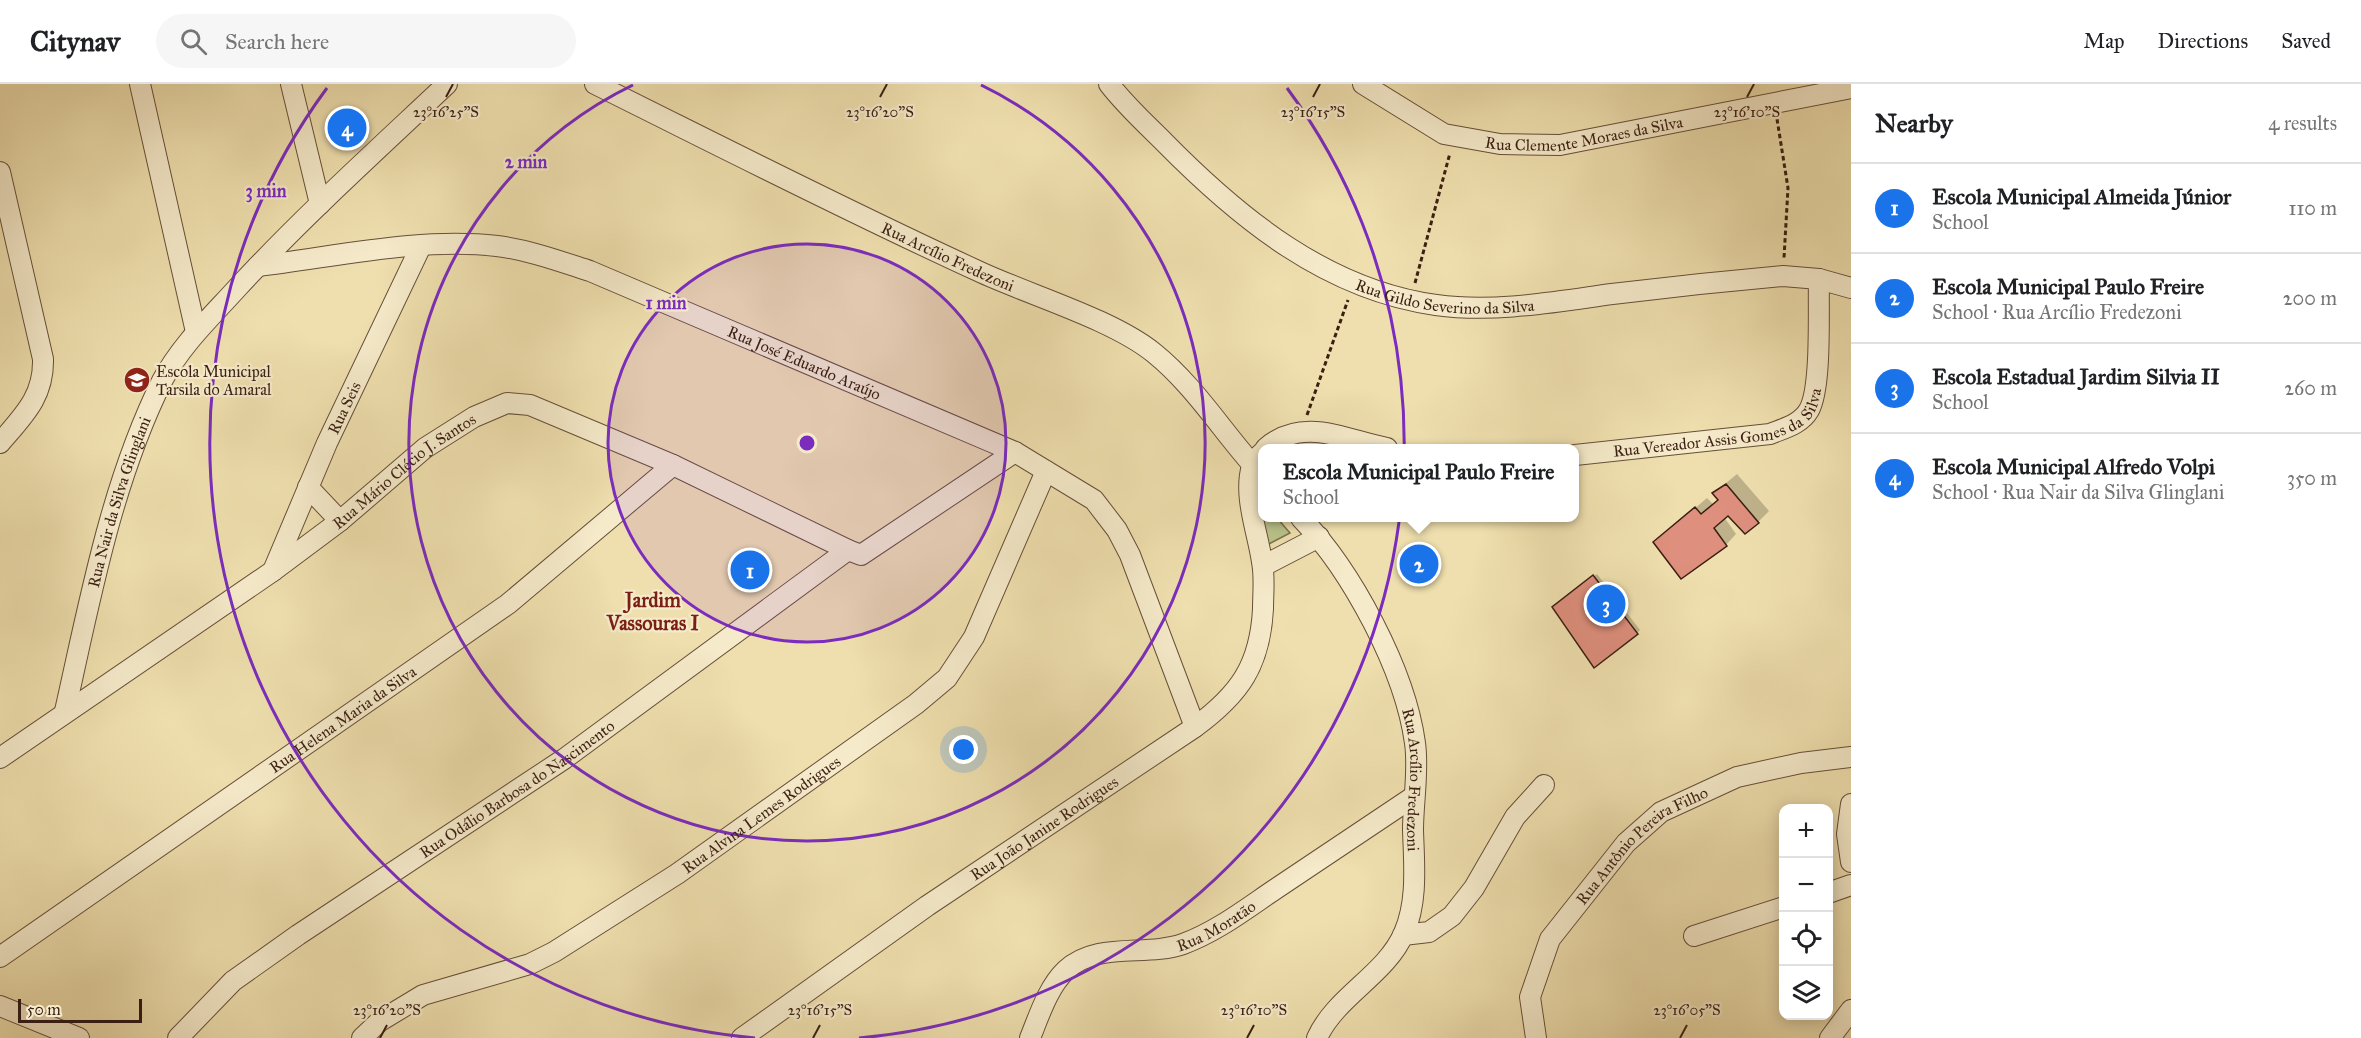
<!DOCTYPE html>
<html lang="en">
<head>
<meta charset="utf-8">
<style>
  body { margin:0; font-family:"IM FELL Great Primer",serif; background:#f6f6f6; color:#202124 }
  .controls { position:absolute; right:18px; bottom:18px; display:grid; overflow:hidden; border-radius:12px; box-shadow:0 3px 15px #0003 }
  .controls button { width:54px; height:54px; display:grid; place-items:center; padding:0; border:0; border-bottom:2px solid #e0e0e0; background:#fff; color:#202124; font:30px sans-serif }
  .scale { position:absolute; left:18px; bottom:15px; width:124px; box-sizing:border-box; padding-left:6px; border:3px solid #3a1f12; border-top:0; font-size:16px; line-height:21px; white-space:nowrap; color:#3a1f12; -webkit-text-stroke:4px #f5eaca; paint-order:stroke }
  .you { position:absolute; left:964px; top:666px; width:21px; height:21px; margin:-15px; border:4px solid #fff; border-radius:50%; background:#1a73e8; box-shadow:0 0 0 9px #1a73e833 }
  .badge { display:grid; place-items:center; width:39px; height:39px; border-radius:50%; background:#1a73e8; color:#fff; font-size:20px; font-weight:700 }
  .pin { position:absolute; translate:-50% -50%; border:3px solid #fff; box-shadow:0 2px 6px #0006 }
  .popup { position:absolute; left:1258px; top:360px; width:321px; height:78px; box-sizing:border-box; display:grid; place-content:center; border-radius:12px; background:#fff; filter:drop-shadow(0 2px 4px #0005); font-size:20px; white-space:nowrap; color:#757577 }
  .popup b { font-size:22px; color:#202124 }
  .popup::after { content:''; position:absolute; left:50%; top:100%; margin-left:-12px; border:12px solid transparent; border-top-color:#fff }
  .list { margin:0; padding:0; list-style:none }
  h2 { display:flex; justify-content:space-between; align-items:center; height:78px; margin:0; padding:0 24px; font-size:26px }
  h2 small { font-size:20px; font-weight:400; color:#757577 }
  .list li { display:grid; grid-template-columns:39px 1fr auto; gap:18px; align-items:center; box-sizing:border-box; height:90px; padding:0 24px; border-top:2px solid #e0e0e0 }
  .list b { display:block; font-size:22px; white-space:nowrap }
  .list p { margin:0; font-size:20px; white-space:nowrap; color:#757577 }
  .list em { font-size:20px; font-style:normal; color:#757577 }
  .icon { flex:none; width:33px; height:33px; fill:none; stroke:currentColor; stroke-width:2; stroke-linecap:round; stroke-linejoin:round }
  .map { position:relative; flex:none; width:1851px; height:954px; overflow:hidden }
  header { display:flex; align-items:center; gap:36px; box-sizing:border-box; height:84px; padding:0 30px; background:#fff; border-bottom:2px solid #e0e0e0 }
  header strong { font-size:28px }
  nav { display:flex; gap:33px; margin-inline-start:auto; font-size:21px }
  .search { width:420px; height:54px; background:#f6f6f6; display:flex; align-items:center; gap:15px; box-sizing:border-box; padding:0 21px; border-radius:33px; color:#757577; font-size:22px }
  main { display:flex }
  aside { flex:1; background:#fff }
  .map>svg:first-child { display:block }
</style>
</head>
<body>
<header>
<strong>Citynav</strong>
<div class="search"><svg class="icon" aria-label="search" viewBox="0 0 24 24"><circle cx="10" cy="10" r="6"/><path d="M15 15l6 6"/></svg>Search here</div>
<nav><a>Map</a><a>Directions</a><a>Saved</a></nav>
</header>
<main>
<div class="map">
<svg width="1851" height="954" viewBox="0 0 1851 954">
  <rect width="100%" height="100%" fill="#efdfae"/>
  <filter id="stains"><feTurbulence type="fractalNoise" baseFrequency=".00333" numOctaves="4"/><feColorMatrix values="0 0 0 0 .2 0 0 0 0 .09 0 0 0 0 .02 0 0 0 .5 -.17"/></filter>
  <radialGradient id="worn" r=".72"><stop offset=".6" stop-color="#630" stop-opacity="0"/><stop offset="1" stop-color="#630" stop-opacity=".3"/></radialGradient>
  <path fill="#b9c28a" stroke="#7a704e" stroke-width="1.5" d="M1257,410L1263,417V434H1277L1290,449L1267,461Z"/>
  <path fill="#0003" d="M1737,390L1769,427L1758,438L1745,448L1728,430L1724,433L1736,450L1726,461L1655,458L1707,414L1713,420L1719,415L1714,409Z
    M1597,490L1640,546L1637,549L1557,520Z"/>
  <path fill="#de8f7d" stroke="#3a1f12" stroke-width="1.5" d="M1726,400L1759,439L1745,450L1728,432L1714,444L1727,462L1681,495L1653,458L1695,423L1701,430L1718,416L1712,409Z
    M1593,491L1638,550L1594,584L1552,523Z"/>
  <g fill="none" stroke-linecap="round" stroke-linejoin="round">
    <defs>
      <g id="minor">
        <path d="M140,0L196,248"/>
        <path d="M291,0L320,120"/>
        <path id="s1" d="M595,0C722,63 849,128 978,187C1029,211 1112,235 1154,269C1195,302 1224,350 1259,388"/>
        <path id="s2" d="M1109,0C1126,22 1146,40 1165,59C1240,135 1327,206 1436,221C1495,229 1554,218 1612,210C1669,203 1726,197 1783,192L1819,195L1851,204"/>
        <path id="s3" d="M1363,0L1444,50L1500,60L1560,61L1851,4"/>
        <path d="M0,88L43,275C44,313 23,332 0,359"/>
        <path id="s4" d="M258,182C334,173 420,153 497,162C529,166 559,177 590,187L1015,368L1094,416L1117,446L1130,471L1195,643"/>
        <path d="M1266,364C1303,332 1345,356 1387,364"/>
        <path id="s5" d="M1575,371L1770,350C1785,344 1801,340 1809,326C1822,303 1818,224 1819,195"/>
        <path d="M308,403L340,437"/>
        <path id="s6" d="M1301,434C1352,487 1405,586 1415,659C1419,687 1413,718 1413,746C1414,780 1418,817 1404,849C1386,891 1336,912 1317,954"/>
        <path d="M1263,482L1319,453"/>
        <path id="s7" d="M273,487L327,359L421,162"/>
        <path id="s8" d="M65,627C90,516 111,400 162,297C181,261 212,232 239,202C305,131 377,66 447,0"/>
        <path id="s9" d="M0,674L273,487L340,437L425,364L474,333L507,319L530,321L673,381L848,466"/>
        <path d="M1851,720L1847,750L1851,778"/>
        <path d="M1828,809L1851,801"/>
        <path d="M1403,851L1429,848L1452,832L1474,804L1515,733L1544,701"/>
        <path d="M1694,852L1784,823"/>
        <path id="s10" d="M0,873L508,520L673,381"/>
        <path d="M0,922L79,954"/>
        <path id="s11" d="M178,954L233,897L298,851L564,675L848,466L861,471L1015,368"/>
        <path id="s12" d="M362,954L380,937L423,911L530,880L554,868L677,790L916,620L947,594L974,553L1046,387"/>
        <path id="s13" d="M742,954L927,822L1195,643C1240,610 1260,581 1263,525C1263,510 1265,493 1262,478C1258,449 1243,412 1252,382C1253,377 1259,372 1263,368"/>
        <path id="s14" d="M1030,954C1039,932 1048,903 1066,886C1097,857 1146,873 1183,860C1218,847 1247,824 1277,804C1322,774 1368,743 1413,713"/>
        <path id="s15" d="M1536,954L1530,913L1550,855L1626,759L1661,728L1737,693L1801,679L1851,673"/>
        <path d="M1830,954L1851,926"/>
      </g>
    </defs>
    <use href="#minor" stroke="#674f39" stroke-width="22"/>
    <path stroke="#3a1f12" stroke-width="3" stroke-dasharray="4.5 3" stroke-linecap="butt" d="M1777,35L1788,104L1784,174
      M1415,199L1450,69
      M1307,331L1348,216"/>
    <use href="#minor" stroke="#f5eaca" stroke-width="20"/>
  </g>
  <path fill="none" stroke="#3a1f12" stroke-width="2" d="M446,13L453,0M880,13L887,0M1313,13L1320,0M1747,13L1754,0M380,954L387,941M813,954L820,941M1247,954L1254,941M1680,954L1687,941"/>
  <circle cx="807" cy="359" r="199" fill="#7b2cbf" fill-opacity=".12"/>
  <g fill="none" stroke="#7b2cbf" stroke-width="3">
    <circle cx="807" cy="359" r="199"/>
    <path d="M981 1A398 398 0 1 1 633 1"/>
    <path d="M755 954A597 597 0 0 1 327 4M1287 4A597 597 0 0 1 859 954"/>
  </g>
  <defs>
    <symbol id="school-disc" viewBox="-11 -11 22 22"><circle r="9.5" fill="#8f2418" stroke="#f5eaca"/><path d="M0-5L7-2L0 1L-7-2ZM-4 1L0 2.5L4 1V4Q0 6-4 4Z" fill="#fff"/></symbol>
  </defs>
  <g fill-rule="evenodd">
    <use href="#school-disc" x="122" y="281" width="30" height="30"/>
  </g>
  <g text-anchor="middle" stroke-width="4.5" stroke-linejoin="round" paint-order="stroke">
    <g font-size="16" fill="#3a1f12" stroke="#f5eaca">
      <text dy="6" stroke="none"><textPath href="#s3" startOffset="237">Rua Clemente Moraes da Silva</textPath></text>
      <text dy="6" stroke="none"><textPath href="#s1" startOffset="393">Rua Arcílio Fredezoni</textPath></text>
      <text dy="6" stroke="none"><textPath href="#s2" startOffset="411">Rua Gildo Severino da Silva</textPath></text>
      <text dy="6" stroke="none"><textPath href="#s4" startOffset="570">Rua José Eduardo Araújo</textPath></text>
      <text dy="6" stroke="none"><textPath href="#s7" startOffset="178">Rua Seis</textPath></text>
      <text dy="6" stroke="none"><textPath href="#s5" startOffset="152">Rua Vereador Assis Gomes da Silva</textPath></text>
      <text dy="6" stroke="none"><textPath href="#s9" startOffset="496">Rua Mário Clécio J. Santos</textPath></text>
      <text dy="6" stroke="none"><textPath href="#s8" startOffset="216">Rua Nair da Silva Glinglani</textPath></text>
      <text dy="6" stroke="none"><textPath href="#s10" startOffset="417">Rua Helena Maria da Silva</textPath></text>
      <text dy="6" stroke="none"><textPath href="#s6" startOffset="292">Rua Arcílio Fredezoni</textPath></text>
      <text dy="6" stroke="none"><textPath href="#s11" startOffset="422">Rua Odálio Barbosa do Nascimento</textPath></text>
      <text dy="6" stroke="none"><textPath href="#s12" startOffset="462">Rua Alvina Lemes Rodrigues</textPath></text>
      <text dy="6" stroke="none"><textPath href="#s13" startOffset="368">Rua João Janine Rodrigues</textPath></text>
      <text dy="6" stroke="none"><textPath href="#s15" startOffset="236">Rua Antônio Pereira Filho</textPath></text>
      <text dy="6" stroke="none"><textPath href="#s14" startOffset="237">Rua Moratão</textPath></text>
    </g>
    <g font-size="16" fill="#3a1f12" stroke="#f5eaca" text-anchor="start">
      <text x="156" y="293">Escola Municipal<tspan x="156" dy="18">Tarsila do Amaral</tspan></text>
    </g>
    <g font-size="20" font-weight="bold" fill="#7a1f14" stroke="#f5eaca">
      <text x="653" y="523">Jardim<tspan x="653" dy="23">Vassouras I</tspan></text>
    </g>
  </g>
  <g font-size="15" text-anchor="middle" fill="#3a1f12" stroke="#f5eaca" stroke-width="4.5" stroke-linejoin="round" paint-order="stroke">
    <text x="446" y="33">23°16'25"S</text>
    <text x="880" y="33">23°16'20"S</text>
    <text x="1313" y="33">23°16'15"S</text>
    <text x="1747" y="33">23°16'10"S</text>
    <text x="387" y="931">23°16'20"S</text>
    <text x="820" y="931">23°16'15"S</text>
    <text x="1254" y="931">23°16'10"S</text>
    <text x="1687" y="931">23°16'05"S</text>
  </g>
  <circle cx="807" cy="359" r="9" fill="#7b2cbf" stroke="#f5eaca" stroke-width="3"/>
  <g font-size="18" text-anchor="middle" font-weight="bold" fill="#7b2cbf" stroke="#f5eaca" stroke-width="4.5" stroke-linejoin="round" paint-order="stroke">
    <text x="526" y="84">2 min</text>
    <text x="266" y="113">3 min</text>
    <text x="666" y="225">1 min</text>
  </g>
  <rect width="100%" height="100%" filter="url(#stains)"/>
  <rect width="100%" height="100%" fill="url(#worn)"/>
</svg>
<div class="controls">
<button>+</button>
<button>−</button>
<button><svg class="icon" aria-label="locate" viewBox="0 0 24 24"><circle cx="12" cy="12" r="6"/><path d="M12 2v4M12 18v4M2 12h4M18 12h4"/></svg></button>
<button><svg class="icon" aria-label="layers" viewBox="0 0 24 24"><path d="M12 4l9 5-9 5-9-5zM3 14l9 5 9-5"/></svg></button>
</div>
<div class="scale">50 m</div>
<div class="you"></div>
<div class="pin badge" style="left:750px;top:486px">1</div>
<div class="pin badge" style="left:1419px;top:480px">2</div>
<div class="popup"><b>Escola Municipal Paulo Freire</b>School</div>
<div class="pin badge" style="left:1606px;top:520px">3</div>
<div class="pin badge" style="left:347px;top:44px">4</div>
</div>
<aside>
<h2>Nearby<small>4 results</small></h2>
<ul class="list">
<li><span class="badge">1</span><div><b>Escola Municipal Almeida Júnior</b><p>School</p></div><em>110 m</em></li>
<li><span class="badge">2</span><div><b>Escola Municipal Paulo Freire</b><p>School · Rua Arcílio Fredezoni</p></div><em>200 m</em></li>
<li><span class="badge">3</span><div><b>Escola Estadual Jardim Silvia II</b><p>School</p></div><em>260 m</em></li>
<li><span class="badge">4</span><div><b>Escola Municipal Alfredo Volpi</b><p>School · Rua Nair da Silva Glinglani</p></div><em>350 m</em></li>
</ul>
</aside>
</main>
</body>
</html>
